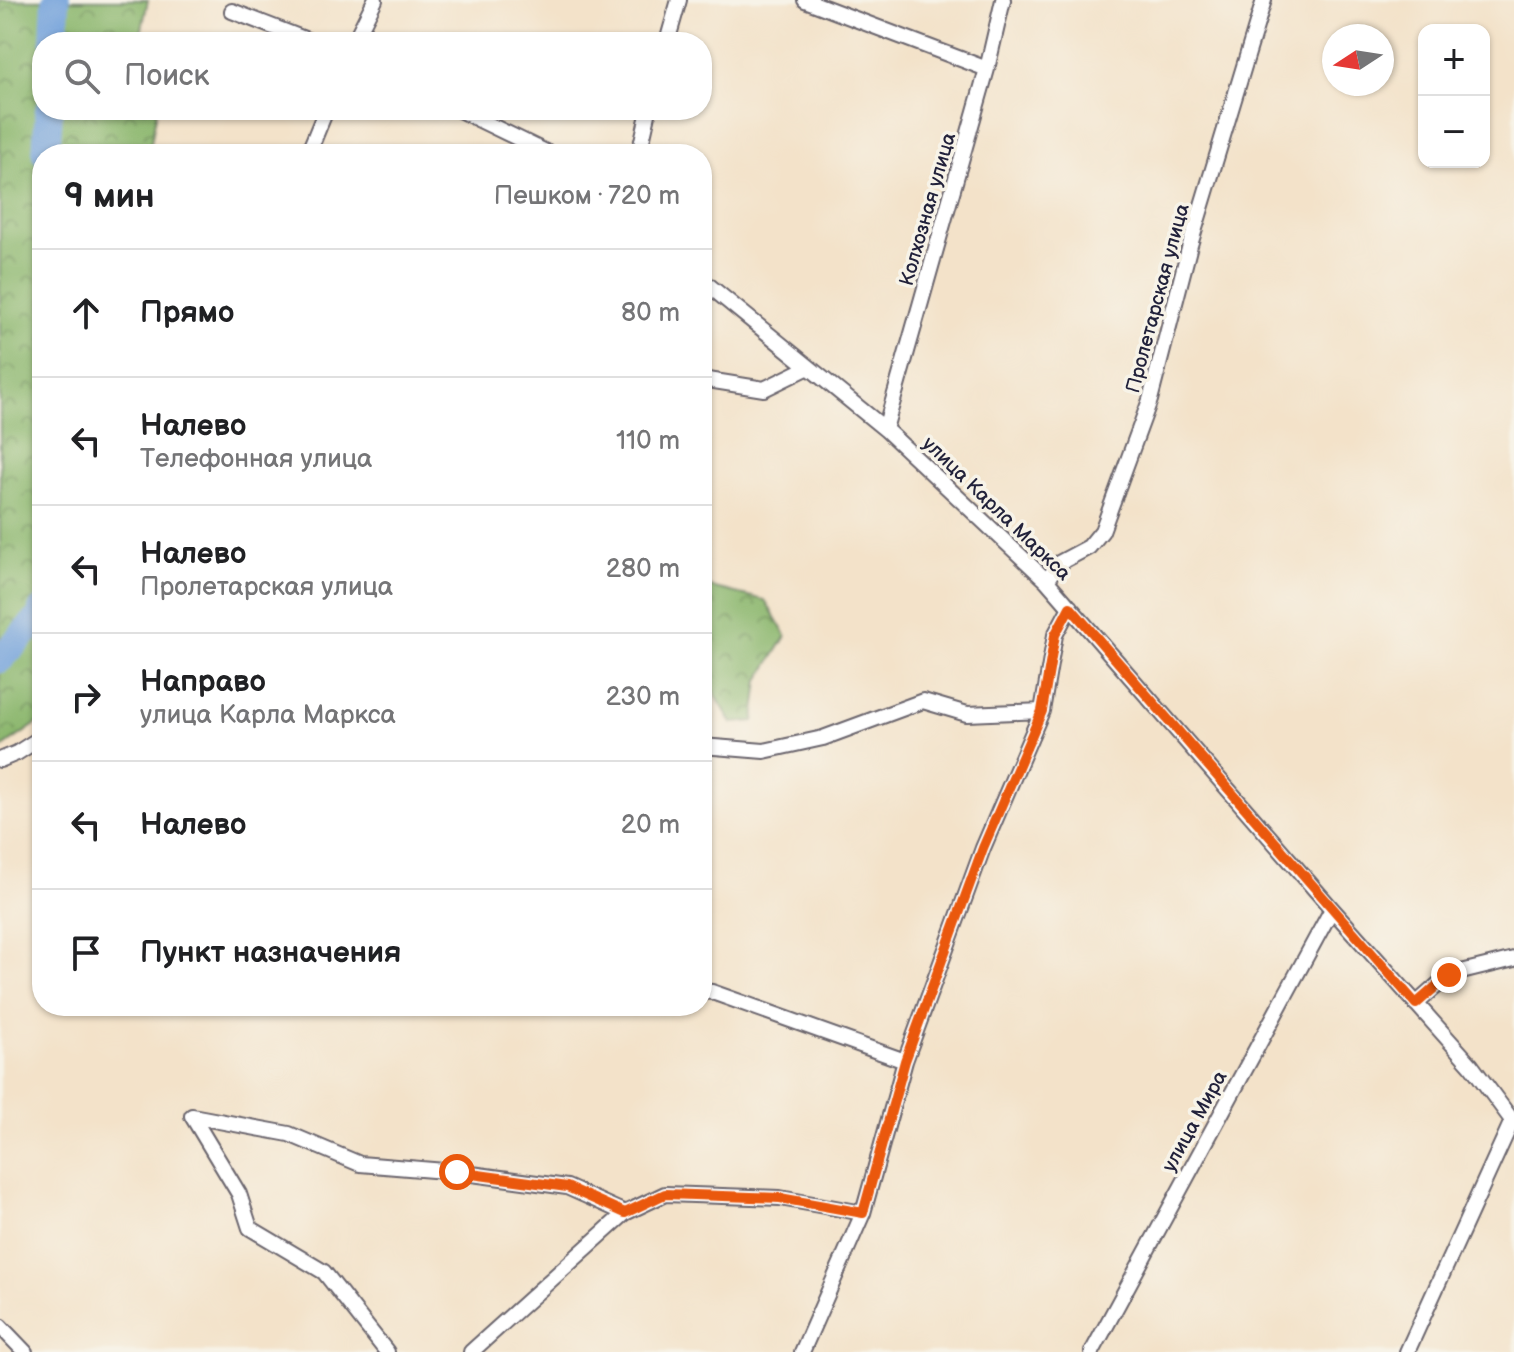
<!DOCTYPE html>
<html lang="ru">
<head>
<meta charset="utf-8">
<style>
  body { margin:0; font-family:"Balsamiq Sans",sans-serif; background:#f6f6f6; color:#202124 }
  .controls { position:absolute; right:24px; top:24px; display:grid; overflow:hidden; border-radius:16px; box-shadow:0 2px 6px #0004 }
  .controls button { width:72px; height:72px; display:grid; place-items:center; padding:0; border:0; border-bottom:2px solid #e0e0e0; background:#fff; color:#202124; font:40px sans-serif }
  .compass { position:absolute; left:1322px; top:24px; width:72px; height:72px; border-radius:50%; background:#fff; box-shadow:0 2px 6px #0004; rotate:258deg }
  .stop { position:absolute; width:24px; height:24px; margin:-18px; border:6px solid #ea580c; border-radius:50%; background:#fff }
  .stop.end { background:#ea580c; border-color:#fff; box-shadow:0 2px 8px #0008 }
  .list { margin:0; padding:0; list-style:none }
  h2 { display:flex; justify-content:space-between; align-items:center; height:104px; margin:0; padding:0 32px; font-size:34px }
  h2 small { font-size:26px; font-weight:400; color:#757577 }
  .list li { display:grid; grid-template-columns:52px 1fr auto; gap:24px; align-items:center; box-sizing:border-box; height:128px; padding:0 32px; border-top:2px solid #e0e0e0 }
  .list b { display:block; font-size:30px; white-space:nowrap }
  .list p { margin:0; font-size:26px; white-space:nowrap; color:#757577 }
  .list em { font-size:26px; font-style:normal; color:#757577 }
  .icon { flex:none; width:44px; height:44px; fill:none; stroke:currentColor; stroke-width:2; stroke-linecap:round; stroke-linejoin:round }
  .map { position:relative; flex:none; width:1514px; height:1352px; overflow:hidden }
  .search { position:absolute; background:#fff; box-shadow:0 2px 6px #0004; left:32px; top:32px; width:680px; height:88px; display:flex; align-items:center; gap:20px; box-sizing:border-box; padding:0 28px; border-radius:32px; color:#757577; font-size:30px }
  .panel { position:absolute; background:#fff; box-shadow:0 2px 6px #0004; left:32px; top:144px; width:680px; height:872px; border-radius:32px }
  .map>svg:first-child { display:block }
</style>
</head>
<body>
<div class="map">
<svg width="1514" height="1352" viewBox="0 0 1514 1352">
  <defs>
    <pattern id="forest-crowns" width="20" height="18" patternUnits="userSpaceOnUse" patternTransform="scale(2)"><rect width="20" height="18" fill="#8cb76e"/><path d="M2 6a3 3 0 1 1 6 0M12 15a3 3 0 1 1 6 0" fill="none" stroke="#72945c"/></pattern>
  </defs>
  <rect width="100%" height="100%" fill="#f7f3e8"/>
  <filter id="ink" filterUnits="userSpaceOnUse"><feTurbulence type="fractalNoise" baseFrequency=".0125" numOctaves="2"/><feDisplacementMap in="SourceGraphic" scale="16" xChannelSelector="R" yChannelSelector="G"/><feConvolveMatrix kernelMatrix="1 2 1 2 8 2 1 2 1" color-interpolation-filters="sRGB"/></filter>
  <filter id="wash" filterUnits="userSpaceOnUse"><feTurbulence type="fractalNoise" baseFrequency=".006" numOctaves="4" result="noise"/><feDisplacementMap in="SourceGraphic" scale="32" xChannelSelector="R" yChannelSelector="G"/><feGaussianBlur stdDeviation="1.8" result="paint"/><feColorMatrix in="noise" values="0 0 0 0 0 0 0 0 0 0 0 0 0 0 0 0 0 1.4 0 .05"/><feComposite in="paint" operator="in"/></filter>
  <g filter="url(#wash)">
    <rect width="100%" height="100%" fill="#f3e2c9"/>
    <path fill="url(#forest-crowns)" stroke="#576c54" stroke-width="2" d="M0,0H148L141,34L147,42H42V110H157L149,154H42V720L0,749Z
      M702,585L765,600L786,636L759,680L754,721L732,723L702,672Z"/>
    <g fill="none" stroke-linecap="round" stroke-linejoin="round">
      <path stroke="#72a1db" stroke-width="28" d="M54,42L56,0
        M46,154L49,110
        M0,659L41,616L42,610"/>
    </g>
  </g>
  <g filter="url(#ink)">
    <g fill="none" stroke-linecap="round" stroke-linejoin="round">
      <defs>
        <path id="minor" d="M805,0L987,69
          M232,11L312,42
          M354,42L375,0
          M667,42L679,0
          M459,110L550,154
          M308,154L326,110
          M639,154L649,110
          M702,280L885,429L1047,581L1332,909L1471,1065L1514,1123
          M702,379L764,389L809,367
          M885,429L987,69L1003,0
          M1047,581L1059,563L1089,547L1102,531L1150,400L1190,245L1264,0
          M702,746L764,751L823,738L923,701L967,714L1042,711
          M0,760L17,753L42,737
          M702,991L712,992L905,1061
          M1416,1004L1449,975L1514,959
          M0,1326L25,1352
          M387,1352L324,1272L250,1228L239,1194L192,1116L289,1134L360,1164L457,1172L567,1187L625,1213
          M471,1352L625,1213L665,1194L780,1198L863,1213
          M802,1352L863,1213L905,1061L983,848L1042,711L1055,635L1070,607
          M1092,1352L1332,909
          M1407,1352L1512,1121"/>
      </defs>
      <use href="#minor" stroke="#6b656d" stroke-width="18"/>
      <use href="#minor" stroke="#fff" stroke-width="14"/>
    </g>
  </g>
  <g fill="none" stroke-linecap="round" stroke-linejoin="round" filter="url(#ink)">
    <path stroke="#ea580c" stroke-width="10" d="M457,1172L567,1187L625,1213L665,1194L780,1198L863,1213L905,1061L983,848L1042,711L1055,635L1070,607L1416,1004L1449,975"/>
  </g>
  <g text-anchor="middle" stroke-width="7" stroke-linejoin="round" paint-order="stroke">
    <g font-size="20" fill="#22223b" stroke="#f7f3e8">
      <text transform="translate(927 209) rotate(-74)" y="7">Колхозная улица</text>
      <text transform="translate(1157 298) rotate(-75)" y="7">Пролетарская улица</text>
      <text transform="translate(997 508) rotate(44)" y="7">улица Карла Маркса</text>
      <text transform="translate(1194 1121) rotate(-61)" y="7">улица Мира</text>
    </g>
  </g>
</svg>
<div class="controls">
<button>+</button>
<button>−</button>
</div>
<svg class="compass" viewBox="-18 -18 36 36"><path d="M0-13l5 13h-10z" fill="#e53935"/><path d="M0 13l5-13h-10z" fill="#757577"/></svg>
<div class="stop" style="left:457px;top:1172px"></div>
<div class="stop end" style="left:1449px;top:975px"></div>
<div class="search"><svg class="icon" aria-label="search" viewBox="0 0 24 24"><circle cx="10" cy="10" r="6"/><path d="M15 15l6 6"/></svg>Поиск</div>
<section class="panel">
<h2>9 мин<small>Пешком · 720 m</small></h2>
<ul class="list">
<li><svg class="icon" aria-label="ahead" viewBox="0 0 24 24"><path d="M12 20V5M6 11l6-6 6 6"/></svg><div><b>Прямо</b></div><em>80 m</em></li>
<li><svg class="icon" aria-label="left" viewBox="0 0 24 24"><path d="M17 20v-9H6M10 6l-5 5 5 5"/></svg><div><b>Налево</b><p>Телефонная улица</p></div><em>110 m</em></li>
<li><svg class="icon" aria-label="left" viewBox="0 0 24 24"><path d="M17 20v-9H6M10 6l-5 5 5 5"/></svg><div><b>Налево</b><p>Пролетарская улица</p></div><em>280 m</em></li>
<li><svg class="icon" aria-label="right" viewBox="0 0 24 24"><path d="M7 20v-9h11M14 6l5 5-5 5"/></svg><div><b>Направо</b><p>улица Карла Маркса</p></div><em>230 m</em></li>
<li><svg class="icon" aria-label="left" viewBox="0 0 24 24"><path d="M17 20v-9H6M10 6l-5 5 5 5"/></svg><div><b>Налево</b></div><em>20 m</em></li>
<li><svg class="icon" aria-label="arrive" viewBox="0 0 24 24"><path d="M6 21V4h12l-3 4 3 4H6"/></svg><div><b>Пункт назначения</b></div></li>
</ul>
</section>
</div>
</body>
</html>
